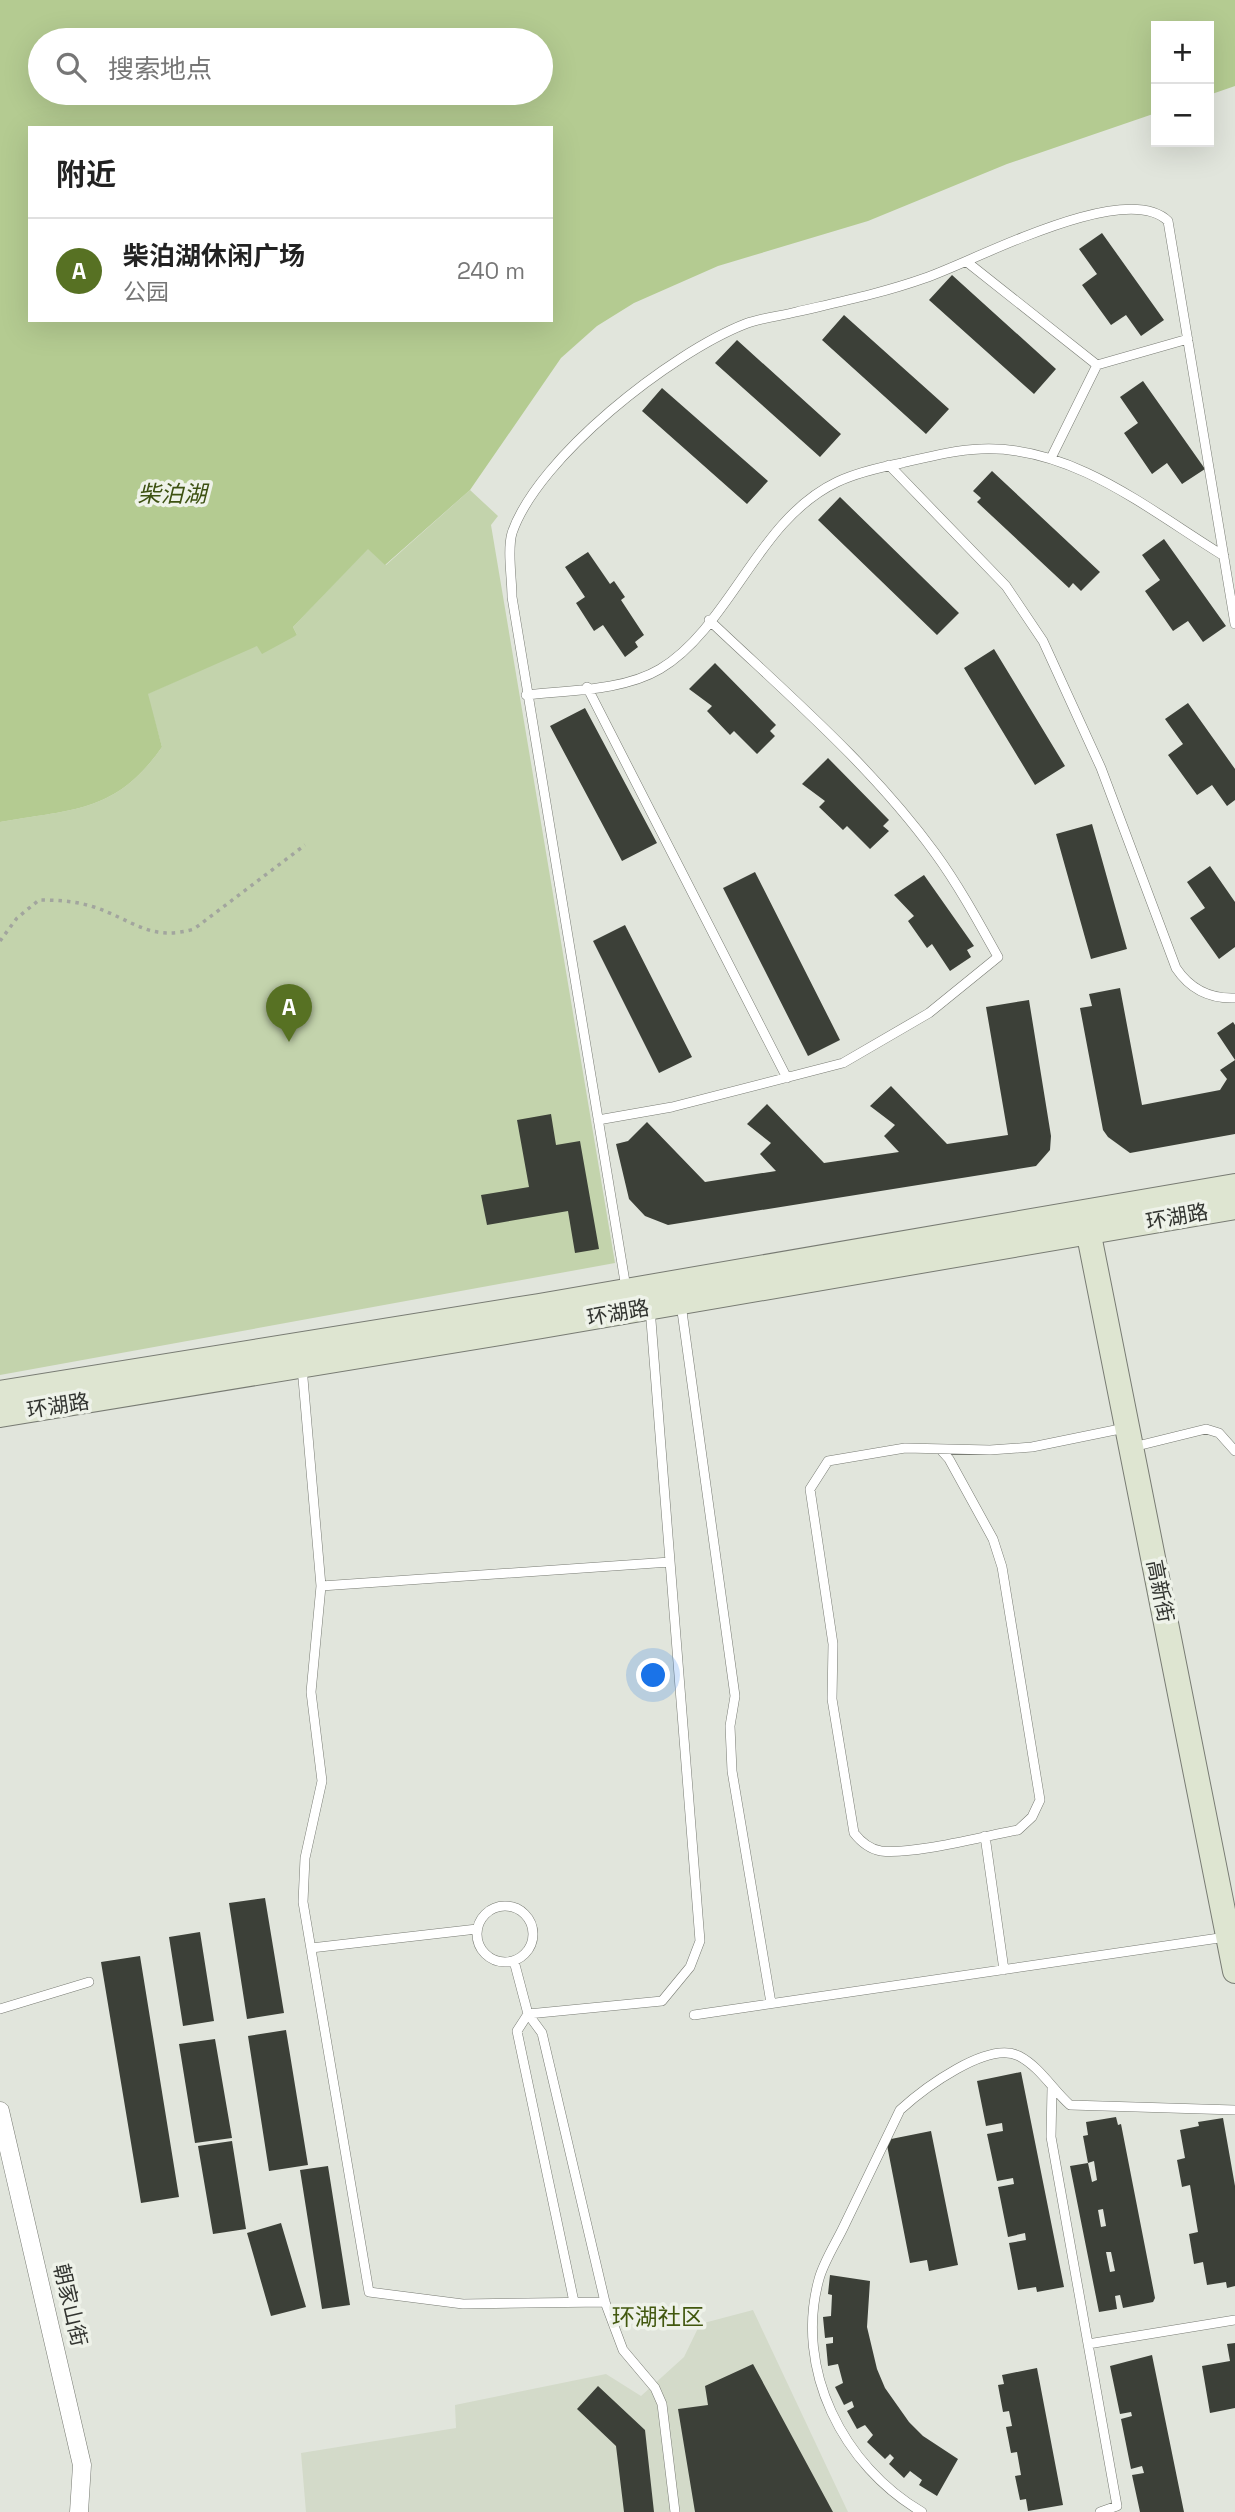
<!DOCTYPE html>
<html lang="zh">
<head>
<meta charset="utf-8">
<style>
  body { margin:0; font-family:"Space Grotesk","Noto Sans SC",sans-serif; background:#f2f2f2; color:#222 }
  .controls { position:absolute; right:21px; top:21px; display:grid; overflow:hidden; border-radius:0px; box-shadow:0 7px 28px #0002 }
  .controls button { width:63px; height:63px; display:grid; place-items:center; padding:0; border:0; border-bottom:2px solid #e0e0e0; background:#fff; color:#222; font:35px sans-serif }
  .you { position:absolute; left:654px; top:1676px; width:24px; height:24px; margin:-18px; border:5px solid #fff; border-radius:50%; background:#1a73e8; box-shadow:0 0 0 10px #1a73e833 }
  .badge { display:grid; place-items:center; width:46px; height:46px; border-radius:50%; background:#577123; color:#fff; font-size:23px; font-weight:700 }
  .pin { position:absolute; translate:-50% -58px; filter:drop-shadow(0 2px 4px #0008) }
  .pin::after { content:''; position:absolute; top:37px; width:24px; height:21px; background:inherit; clip-path:polygon(0 0,100% 0,50% 100%) }
  .list { margin:0; padding:0; list-style:none }
  h2 { display:flex; justify-content:space-between; align-items:center; height:91px; margin:0; padding:0 28px; font-size:30px }
  h2 small { font-size:23px; font-weight:400; color:#767676 }
  .list li { display:grid; grid-template-columns:46px 1fr auto; gap:21px; align-items:center; box-sizing:border-box; height:105px; padding:0 28px; border-top:2px solid #e0e0e0 }
  .list b { display:block; font-size:26px; white-space:nowrap }
  .list p { margin:0; font-size:23px; white-space:nowrap; color:#767676 }
  .list em { font-size:23px; font-style:normal; color:#767676 }
  .icon { flex:none; width:38px; height:38px; fill:none; stroke:currentColor; stroke-width:2; stroke-linecap:round; stroke-linejoin:round }
  .map { position:relative; flex:none; width:1235px; height:2512px; overflow:hidden }
  .search { position:absolute; background:#fff; box-shadow:0 7px 28px #0002; left:28px; top:28px; width:525px; height:77px; display:flex; align-items:center; gap:18px; box-sizing:border-box; padding:0 24px; border-radius:38px; color:#767676; font-size:26px }
  .panel { position:absolute; background:#fff; box-shadow:0 7px 28px #0002; left:28px; top:126px; width:525px; height:196px; border-radius:0px }
  .map>svg:first-child { display:block }
</style>
</head>
<body>
<div class="map">
<svg width="1235" height="2512" viewBox="0 0 1235 2512">
  <rect width="100%" height="100%" fill="#e1e5dc"/>
  <path fill="#d3dac9" d="M753,2310L848,2512H306L301,2453L456,2428L455,2405L606,2374L641,2396L684,2357L700,2324Z"/>
  <path fill="#c3d3ac" d="M470,490L498,516L491,525L615,1263L0,1375V822C73,809 116,813 162,747L147,694L257,645L297,635L293,627L368,548L386,565Z"/>
  <path fill="#b4cb91" fill-rule="evenodd" d="M0,0H1235V86L1209,95V26H1156V113L1007,164L868,221L718,266L634,303L597,326L561,358L470,490L385,565L368,549L293,627L297,635L262,654L257,646L148,694L162,747C116,813 73,809 0,822ZM40,40H541V93H40ZM30,128H551V320H30Z"/>
  <path fill="#3c4038" fill-rule="evenodd" d="M1102,233L1164,320L1141,336L1126,315L1111,325L1082,285L1097,274L1079,249Z
    M952,275L1056,369L1034,394L929,300Z
    M844,315L949,409L926,434L822,340Z
    M737,340L841,434L820,457L715,363Z
    M1143,381L1205,469L1182,484L1167,463L1152,474L1124,433L1138,423L1120,397Z
    M662,388L768,481L747,504L642,411Z
    M992,471L1100,572L1081,591L1073,583L1069,588L977,502L981,498L973,491Z
    M840,497L959,613L937,635L818,520Z
    M1164,539L1226,626L1203,642L1188,621L1173,631L1145,591L1160,580L1142,555Z
    M588,552L610,584L614,581L625,597L621,600L644,635L635,642L638,647L625,657L603,625L594,631L576,603L585,597L565,567Z
    M994,649L1065,766L1035,785L964,668Z
    M715,663L776,725L770,731L775,736L757,754L734,731L730,735L707,711L712,706L689,689Z
    M1188,703L1235,769V800L1227,806L1212,785L1197,795L1168,755L1183,744L1165,719Z
    M585,708L657,843L622,861L550,726Z
    M828,758L889,820L883,826L889,831L870,849L847,826L843,830L819,807L825,801L802,784Z
    M1092,824L1127,949L1091,959L1056,834Z
    M1210,866L1235,902V947L1219,959L1190,918L1205,908L1187,882Z
    M755,872L840,1040L808,1056L723,888Z
    M924,875L974,946L967,950L971,957L950,971L932,944L927,948L908,921L914,916L894,895Z
    M625,925L692,1057L659,1073L593,941Z
    M1120,988L1142,1105L1220,1090L1227,1079L1220,1070L1235,1060V1134L1130,1153L1108,1137L1103,1130L1080,1008L1092,1006L1089,994Z
    M1029,1000L1051,1136L1050,1150L1036,1166L668,1225L645,1216L629,1199L616,1144L628,1141L647,1122L705,1182L776,1171L760,1154L771,1143L747,1124L767,1104L824,1163L899,1152L884,1136L895,1125L870,1106L891,1086L947,1144L1008,1135L986,1007Z
    M1233,1022L1235,1025V1060L1217,1033Z
    M551,1114L556,1145L580,1141L599,1249L575,1253L568,1211L487,1225L481,1195L529,1187L517,1120Z
    M265,1898L284,2013L247,2019L229,1903Z
    M200,1932L214,2021L183,2026L169,1937Z
    M140,1956L179,2197L141,2203L101,1962Z
    M286,2030L308,2165L269,2171L248,2036Z
    M215,2039L232,2138L195,2143L179,2044Z
    M1021,2072L1064,2287L1037,2292L1036,2287L1018,2290L1009,2243L1026,2240L1025,2233L1008,2237L998,2187L1014,2184L1013,2178L997,2181L987,2134L1003,2131L1002,2123L986,2126L977,2081Z
    M1116,2117L1118,2125L1121,2124L1155,2298L1153,2302L1123,2308L1120,2295L1115,2296L1117,2309L1099,2312L1070,2166L1088,2163L1092,2182L1097,2180L1094,2161L1088,2163L1083,2136L1088,2135L1086,2122ZM1103,2209L1106,2226L1101,2227L1098,2210ZM1106,2252H1111L1115,2271L1110,2272Z
    M1223,2118L1235,2186V2286L1227,2288L1226,2282L1207,2285L1203,2262L1194,2264L1189,2234L1198,2232L1190,2185L1182,2187L1177,2160L1185,2158L1180,2130L1199,2126L1198,2122Z
    M931,2131L958,2265L929,2271L927,2260L910,2263L886,2140Z
    M232,2141L246,2229L213,2234L198,2146Z
    M328,2166L350,2305L322,2309L300,2170Z
    M281,2223L306,2307L271,2316L247,2233Z
    M830,2275L870,2281L867,2327L877,2369L885,2388L909,2422L923,2436L958,2459L937,2496L919,2485L922,2480L910,2471L904,2478L889,2464L894,2458L890,2454L885,2459L867,2442L873,2435L865,2425L857,2429L847,2411L854,2407L852,2401L844,2405L835,2387L843,2383L838,2364L828,2366L826,2344L833,2343V2337L825,2338L823,2317L831,2316L832,2295L828,2294Z
    M1235,2343V2408L1210,2413L1202,2366L1230,2361L1227,2344Z
    M1152,2355L1184,2512H1140L1132,2475L1144,2473L1142,2466L1131,2469L1121,2419L1132,2416L1131,2412L1120,2414L1110,2366Z
    M753,2364L833,2512H695L678,2409L708,2405L705,2386Z
    M1037,2368L1063,2505L1028,2511L1026,2499L1020,2500L1015,2476L1021,2475L1017,2452L1011,2453L1006,2427L1012,2426L1009,2411L1003,2412L998,2385L1004,2384L1002,2375Z
    M598,2386L645,2430L654,2512H624L616,2446L577,2409Z"/>
  <g fill="none" stroke-linecap="round" stroke-linejoin="round">
    <defs>
      <path id="lane" d="M967,262L1097,365
        M1051,458L1097,365L1188,339
        M889,465L1006,586L1043,641L1101,768L1176,968C1190,989 1209,999 1235,998
        M587,687L787,1078
        M526,695C569,690 623,691 660,669C711,639 743,568 783,524C820,483 851,473 902,463C928,457 954,450 981,449C1072,445 1149,510 1224,556
        M598,1120L672,1107L843,1063L929,1013L998,957C978,921 959,886 935,853C871,765 787,694 709,620
        M626,1288L512,597C512,578 507,550 512,533C538,457 671,353 745,324C761,318 780,316 796,312C839,302 883,293 925,278C975,261 1125,179 1168,221L1235,624
        M681,1304L735,1696L730,1726L732,1771L771,2003
        M302,1367L321,1586L311,1692L322,1781L305,1858L303,1902L369,2292L463,2304L605,2302
        M1133,1447L1206,1429L1219,1433L1235,1451
        M940,1449L949,1459L993,1539L1002,1567L1040,1800L1032,1817L1018,1830C984,1836 913,1855 881,1851C869,1849 861,1842 854,1833L832,1699L833,1644L810,1489L828,1461L905,1448L990,1450L1032,1447L1125,1428
        M321,1586L670,1562
        M985,1836L1004,1970
        M477 1934a28 28 0 1 1 56 0a28 28 0 1 1-56 0Z
        M311,1948L477,1929
        M514,1961L528,2014L542,2033L605,2302L623,2350L655,2388L662,2404L675,2512
        M0,2009L89,1982
        M528,2014L662,2001L690,1967L700,1941L650,1308
        M528,2014L517,2031L574,2302
        M694,2015L1226,1937
        M1052,2088L1051,2137L1117,2506L1100,2512
        M1088,2344L1235,2320
        M922,2512C843,2466 794,2369 819,2279C824,2261 836,2243 844,2226C863,2187 881,2149 900,2110C923,2089 988,2040 1019,2056C1040,2067 1053,2090 1070,2105L1235,2110"/>
      <path id="street" d="M0,2111L82,2465L79,2512"/>
      <path id="secondary" d="M1085,1215L1235,1971
        M0,1393L539,1306L1235,1186
        M0,1415L542,1326L1235,1207"/>
    </defs>
    <use href="#lane" stroke="#787b73" stroke-width="10"/>
    <use href="#street" stroke="#787b73" stroke-width="19"/>
    <use href="#secondary" stroke="#787b73" stroke-width="26"/>
    <path stroke="#a2a59e" stroke-width="3.5" stroke-dasharray="3.5 5" stroke-linecap="butt" d="M0,941L17,918L39,900C57,900 76,901 94,907C133,920 150,942 194,929L305,845"/>
    <use href="#lane" stroke="#fff" stroke-width="9"/>
    <use href="#street" stroke="#fff" stroke-width="18"/>
    <use href="#secondary" stroke="#dee5d1" stroke-width="24"/>
  </g>
  <g text-anchor="middle" stroke-width="7" stroke-linejoin="round" paint-order="stroke">
    <g font-size="21" fill="#323430" stroke="#eef2e9">
      <text transform="translate(1177 1217) rotate(-10)" y="7">环湖路</text>
      <text transform="translate(618 1313) rotate(-10)" y="7">环湖路</text>
      <text transform="translate(58 1406) rotate(-9)" y="7">环湖路</text>
      <text transform="translate(1160 1591) rotate(79)" y="7">高新街</text>
      <text transform="translate(70 2305) rotate(77)" y="7">朝家山街</text>
    </g>
    <g font-size="23" font-style="italic" fill="#3d5112" stroke="#eef2e9">
      <text x="172" y="502">柴泊湖</text>
    </g>
    <g font-size="23" fill="#42580f" stroke="#eef2e9">
      <text x="658" y="2325">环湖社区</text>
    </g>
  </g>
</svg>
<div class="controls">
<button>+</button>
<button>−</button>
</div>
<div class="you"></div>
<div class="pin badge" style="left:289px;top:1042px">A</div>
<div class="search"><svg class="icon" aria-label="search" viewBox="0 0 24 24"><circle cx="10" cy="10" r="6"/><path d="M15 15l6 6"/></svg>搜索地点</div>
<section class="panel">
<h2>附近<small></small></h2>
<ul class="list">
<li><span class="badge">A</span><div><b>柴泊湖休闲广场</b><p>公园</p></div><em>240 m</em></li>
</ul>
</section>
</div>
</body>
</html>
